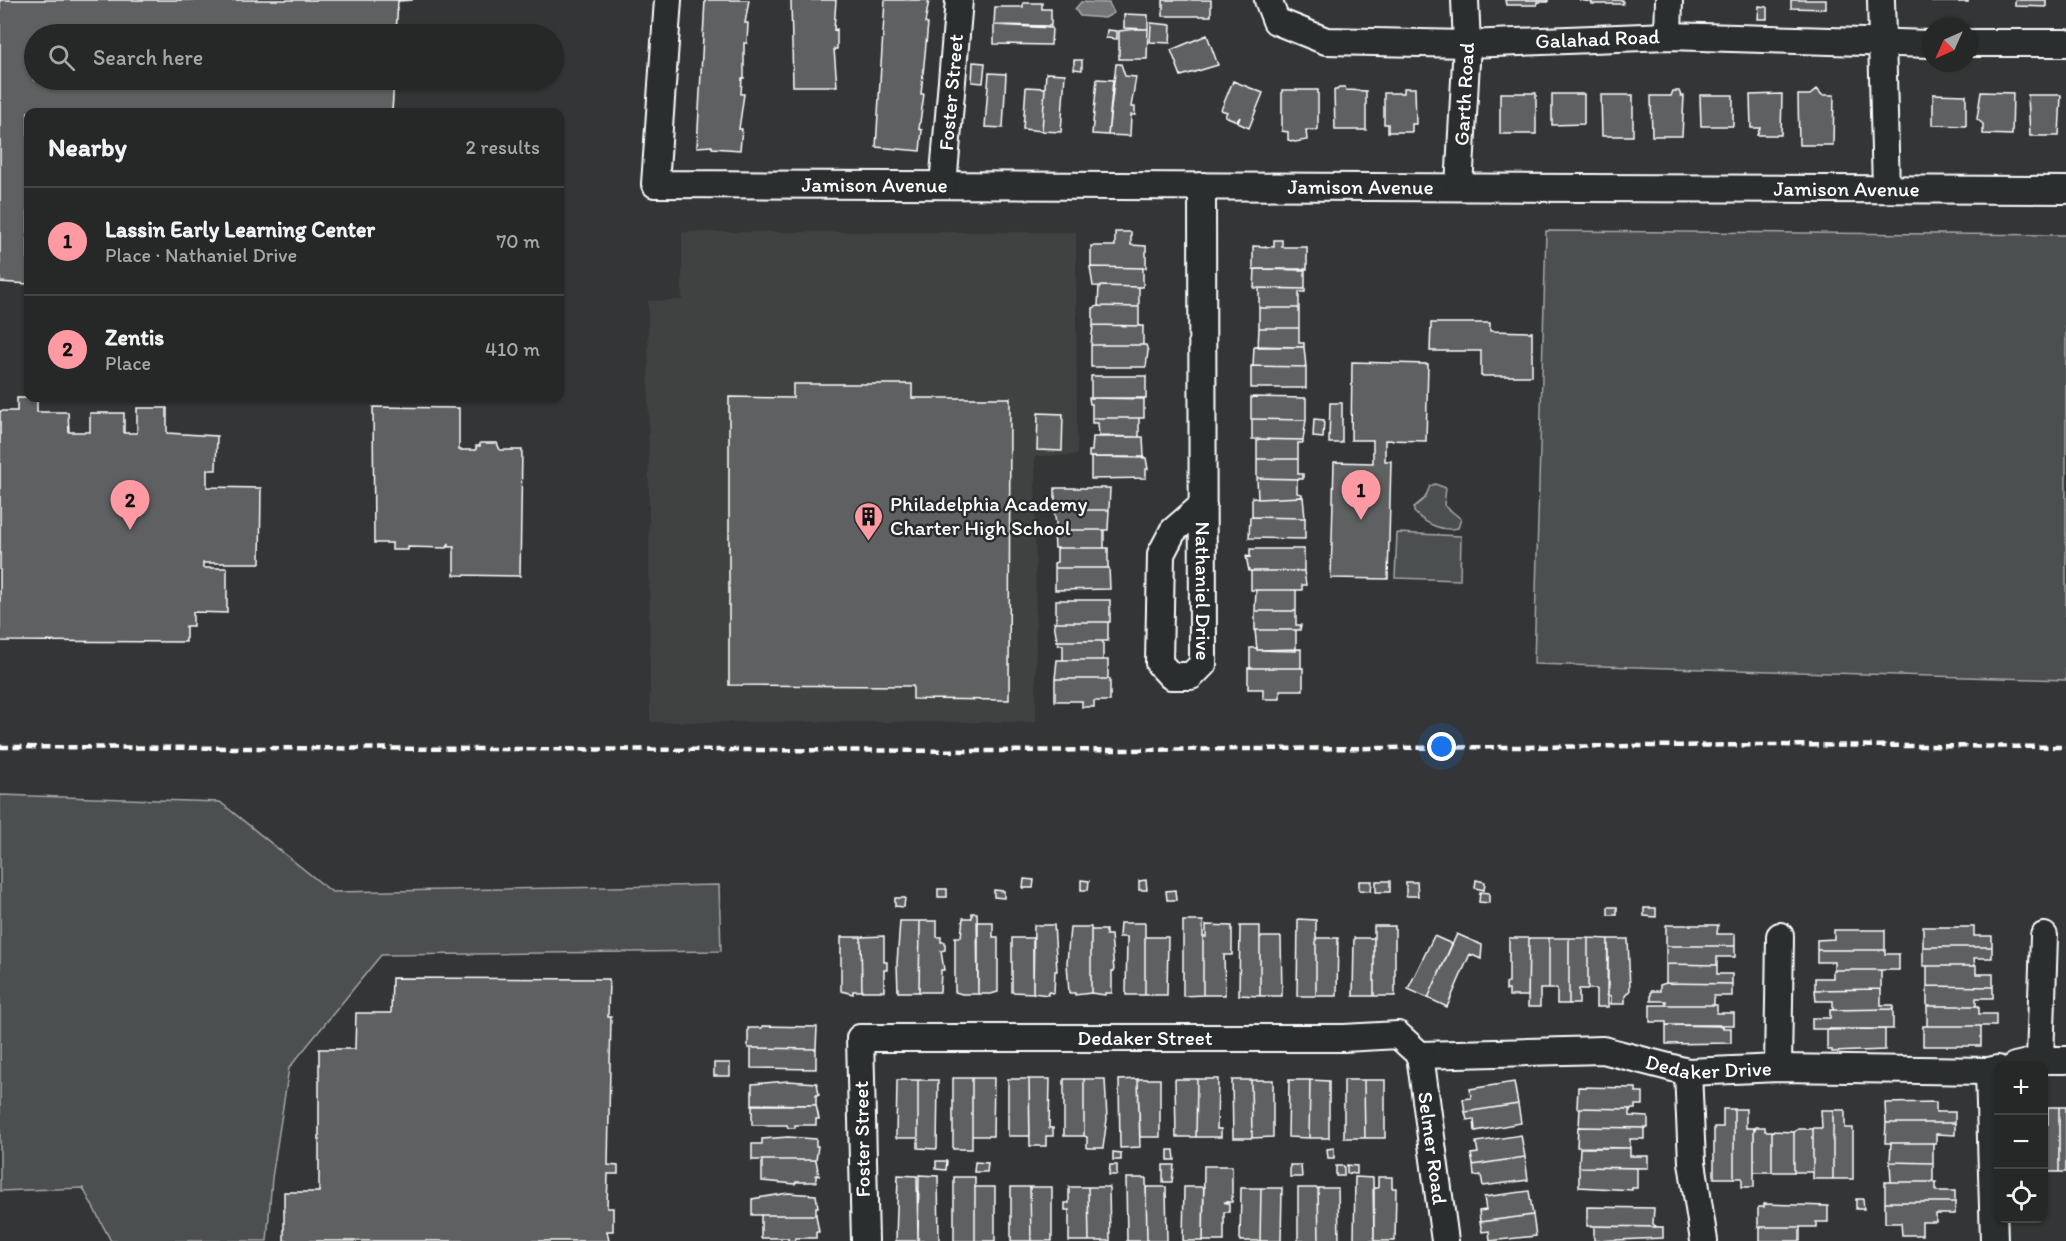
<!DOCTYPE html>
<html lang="en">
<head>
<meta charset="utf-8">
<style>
  body { margin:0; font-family:Itim,sans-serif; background:#2e3030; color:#f1f3f6 }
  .controls { position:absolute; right:18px; bottom:18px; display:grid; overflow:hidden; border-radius:12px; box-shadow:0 2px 4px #0004 }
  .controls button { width:54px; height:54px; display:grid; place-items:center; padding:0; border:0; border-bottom:2px solid #424445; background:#262828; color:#f1f3f6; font:30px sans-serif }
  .compass { position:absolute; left:1922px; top:18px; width:54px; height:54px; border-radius:50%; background:#262828; box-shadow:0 2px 4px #0004; rotate:225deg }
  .you { position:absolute; left:1442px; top:747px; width:21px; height:21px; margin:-15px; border:4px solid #fff; border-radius:50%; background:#1a73e8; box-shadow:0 0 0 9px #1a73e833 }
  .badge { display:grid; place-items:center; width:39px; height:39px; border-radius:50%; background:#ff9aa2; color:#111; font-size:20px; font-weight:700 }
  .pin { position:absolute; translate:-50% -50px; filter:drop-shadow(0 2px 3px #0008) }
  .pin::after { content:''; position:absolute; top:32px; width:21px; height:18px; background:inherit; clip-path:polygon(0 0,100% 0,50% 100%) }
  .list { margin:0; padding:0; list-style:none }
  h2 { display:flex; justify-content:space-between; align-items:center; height:78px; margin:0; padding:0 24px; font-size:26px }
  h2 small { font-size:20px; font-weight:400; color:#a4a6a8 }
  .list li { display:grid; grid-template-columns:39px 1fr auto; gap:18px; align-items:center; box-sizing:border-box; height:108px; padding:0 24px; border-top:2px solid #424445 }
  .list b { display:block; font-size:22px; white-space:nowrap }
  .list p { margin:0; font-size:20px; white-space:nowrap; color:#a4a6a8 }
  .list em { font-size:20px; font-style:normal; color:#a4a6a8 }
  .icon { flex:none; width:33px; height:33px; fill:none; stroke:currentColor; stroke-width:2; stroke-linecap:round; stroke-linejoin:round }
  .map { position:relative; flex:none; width:2066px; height:1241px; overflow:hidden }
  .search { position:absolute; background:#262828; box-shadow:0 2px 4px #0004; left:24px; top:24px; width:540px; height:66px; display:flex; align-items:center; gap:15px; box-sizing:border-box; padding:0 21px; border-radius:33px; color:#a4a6a8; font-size:22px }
  .panel { position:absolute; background:#262828; box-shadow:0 2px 4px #0004; left:24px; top:108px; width:540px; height:294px; border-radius:12px }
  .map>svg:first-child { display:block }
</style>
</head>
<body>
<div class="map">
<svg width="2066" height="1241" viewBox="0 0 2066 1241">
  <rect width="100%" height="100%" fill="#333536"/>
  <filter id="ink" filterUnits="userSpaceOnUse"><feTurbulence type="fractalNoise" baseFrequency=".0167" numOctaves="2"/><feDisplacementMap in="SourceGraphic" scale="12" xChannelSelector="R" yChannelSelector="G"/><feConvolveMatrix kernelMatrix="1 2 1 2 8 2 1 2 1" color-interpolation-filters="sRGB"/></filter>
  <g filter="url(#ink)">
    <path fill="#404243" d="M682,232H1076L1077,455L1035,456L1036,722H650L648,301L682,300Z"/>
    <path fill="#4c4f50" stroke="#a6a7a8" stroke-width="1.5" d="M1546,231L2066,235V680L1534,664Z
      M1435,484L1446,488L1444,505L1461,519L1458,528C1442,532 1426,524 1414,512V507L1425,498L1430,486Z
      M1397,533L1461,536L1460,580L1395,578Z
      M0,795L220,802L332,892L719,885L721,951L381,955L289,1068L272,1178L267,1241H111L83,1188L0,1191Z"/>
    <path fill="#737576" stroke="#abacad" stroke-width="1.5" d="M1081,2L1109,3L1114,13L1105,18L1080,16L1075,9Z"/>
    <path fill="#5f6162" stroke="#fff" stroke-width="1.5" d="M0,0H413L398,1L396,34H34V80H394L392,112H28V284L0,282Z
      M705,0H749L745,23H748L747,43H744V78H742L741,94H744L739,129H742L740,150L712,148V146L697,147Z
      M791,0H836L834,30L837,29V49H834L837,86H793Z
      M885,0H929L925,23L928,24L921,94H924L919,129L922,130L920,151L876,147Z
      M1163,0H1211V16H1163Z
      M1505,0H1548V2H1537V5H1506Z
      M1579,0H1623V4H1592V2Z
      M1791,0H1826V9L1791,8Z
      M1933,0H1968V2H1932Z
      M2015,0H2046V7L2015,6Z
      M1023,3H1042V9H1051V26L994,25L995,7H1023Z
      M1759,6L1767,7V19H1758Z
      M1124,14L1148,15V29L1124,28Z
      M1151,23L1171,25L1170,43L1150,42Z
      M994,25L1052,28L1051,45L994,44Z
      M1137,29H1148L1147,59H1119V31Z
      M1107,30L1117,31V39L1106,38Z
      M1207,35L1218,65L1181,76L1171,50Z
      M1074,60H1082V70L1074,69Z
      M973,62L985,63L983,83L972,82Z
      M1116,64H1121L1125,76L1136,77L1131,107H1135V115H1131L1130,136L1108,135Z
      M989,73L1006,74L1003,128L985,127Z
      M1046,73L1065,74L1061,132L1042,131Z
      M1097,79L1113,80L1108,135L1092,134Z
      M1233,81L1263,93L1249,128L1238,123L1240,117L1237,121L1225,116L1227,112L1221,110Z
      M1026,87L1045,88L1042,131L1023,129Z
      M1339,87H1345L1346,90L1366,91V130H1335L1334,90H1337Z
      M1404,88H1415L1416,124H1412V132H1388V124H1384V93H1404Z
      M1817,89L1822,95H1834L1833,145H1799L1798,95H1810Z
      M1282,90H1318V130H1306L1307,140L1295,142L1288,140V132L1282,131Z
      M1673,91H1679L1681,96H1684L1682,136H1652L1651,96H1671Z
      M1981,92L2013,93L2012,135L1983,134V124L1977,119Z
      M1500,93H1536V134H1500Z
      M1552,94H1584V124L1552,125Z
      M1782,94L1781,135H1757L1760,128H1751L1750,95Z
      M1933,94L1966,95V126L1933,125Z
      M1601,95H1633V136H1602Z
      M1700,95H1733V126H1701Z
      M2028,95H2061L2059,136H2030Z
      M1115,232H1131V245L1146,246V268L1091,267V246H1115Z
      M1274,240H1282V247H1307V269H1253V246L1274,247Z
      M1090,267L1143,268V287L1093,286Z
      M1255,269L1305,270V289L1254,288Z
      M1099,286L1139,287V307L1098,306Z
      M1259,288L1305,289V292H1299V308H1259Z
      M1098,306L1139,307V326L1093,325V308Z
      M1259,308H1299V328H1259Z
      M1431,323H1490V331L1532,332V376H1481V351H1430Z
      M1093,325L1143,326V345H1091Z
      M1259,328H1299V343H1304V347H1258Z
      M1091,345H1146L1148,351L1146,367H1091Z
      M1254,346L1304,347L1306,367L1253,366Z
      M1352,362L1428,364L1426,441L1385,440V461H1391L1388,579L1331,578L1334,462L1373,463V440H1351Z
      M1251,366L1306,367V388H1251Z
      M1091,376H1146V399L1091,398Z
      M793,384H912V398H1010L1009,700L913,699V686L729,685V397L793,398Z
      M1251,397L1306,398V420L1251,419Z
      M17,398H37V412H68L69,432H90V413H124V433H137V408H167V433L217,436L216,470H207V487L261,488L260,563H203V568H227V613L193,612V626H186V642L0,641V411H17Z
      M1089,398H1144V418H1092V404H1090Z
      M1330,403H1342V443H1329Z
      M373,407L459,408V450H476V446H480V443H497L500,450H522L520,576L454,575V547H449V543L447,548L408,547V550H392V543H374Z
      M1038,413L1063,414L1062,451L1037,450Z
      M1092,418H1139V437L1099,436L1098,423H1092Z
      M1252,419L1306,420L1303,440L1252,439Z
      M1314,419L1324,420L1323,438L1313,437Z
      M1093,437H1143L1144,457H1089V451H1092Z
      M1257,439L1303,440V443H1298V459H1257Z
      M1091,457L1146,458L1148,469H1146V478L1091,479Z
      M1257,459H1298V474H1303V479L1257,478Z
      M1257,478L1297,479V493L1302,494V497L1258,499Z
      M1055,488H1110L1109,510H1055Z
      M1252,497L1258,499L1303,497L1305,518L1252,517Z
      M1054,510H1109L1108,530H1057Z
      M1250,517L1305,518V539L1249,538Z
      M1058,530H1104V548H1055L1054,532Z
      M1057,548H1108V568H1054V563L1057,562Z
      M1250,549H1304V571H1249L1246,556L1250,557Z
      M1055,568H1109L1110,589L1055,590Z
      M1251,571H1304L1306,585H1302V590H1251Z
      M1256,590H1296V611H1255Z
      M1056,600H1110V622H1056Z
      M1255,611H1296V625H1301L1300,630H1255Z
      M1054,622H1108V641H1057Z
      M1255,630H1296V651L1257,650Z
      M1058,641H1103V660H1063V645H1058Z
      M1250,648H1257V650L1301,649V668H1250Z
      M1057,660H1108V679H1055Z
      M1248,668H1303V690H1280V699H1263V689H1248Z
      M1055,679H1110V701H1094V707H1082V701H1055Z
      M1024,879L1034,880L1033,888H1023Z
      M1081,880L1089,881L1088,890H1081Z
      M1146,880L1147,890H1139V881Z
      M1476,880L1485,882L1484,890L1475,888Z
      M1359,881H1372L1371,891L1359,890Z
      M1376,881H1390V892H1376Z
      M1406,882H1417L1418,896H1406Z
      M938,889H947V897H938Z
      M994,890L1004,891V898L994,897Z
      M1175,890L1176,900H1167L1166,891Z
      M1480,892L1489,893V903L1479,902Z
      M895,898H905L904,907L895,906Z
      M1608,907H1617V915H1608Z
      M1644,908H1656V917L1644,916Z
      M972,913H977L978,994H962L955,992V937H961L963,918H972Z
      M1298,919L1316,920V996H1297Z
      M900,921H920L919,992H898L897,963Z
      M920,921H937V937H941V942H945V950L941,951L944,970H941L940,992H919Z
      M1183,921H1203V995L1183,996Z
      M978,922H993V937H998V992L991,994H978Z
      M1120,923H1145V995H1126L1127,937H1119Z
      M1034,925H1054L1057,971H1055L1054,993L1048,992V995L1033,993Z
      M1206,925L1232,926V955H1224L1225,995H1203V937H1206Z
      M1666,925H1718L1717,934H1735V946H1666Z
      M1240,926H1260V996L1239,995Z
      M1374,926H1395V996H1374Z
      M1070,927H1091V993L1075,995V993H1069L1067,963Z
      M1923,927H1974V936H1992V947H1923Z
      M1091,930H1106V935H1111L1114,971H1112V993H1105V995L1091,993Z
      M1834,930H1885V950H1817V940L1834,939Z
      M1457,934L1482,945L1481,959L1470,954L1447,1007L1428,998Z
      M884,936V962H887V970H884V991H862L861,937Z
      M1434,936L1452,944L1428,998L1408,989Z
      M841,937H861L862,991H853V994L841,991Z
      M1145,937H1168L1167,995H1145Z
      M1260,937H1281L1282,996H1260Z
      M1012,938H1033V993L1012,992Z
      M1316,938H1338L1337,996H1316Z
      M1354,938H1374V996H1353Z
      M1509,938H1529L1528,996H1509V990H1506V983H1509Z
      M1529,938H1549V989H1540V1007H1528Z
      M1549,938H1569V1004H1557V989H1549Z
      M1569,938H1588V989H1579V1004H1569Z
      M1588,938L1608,939V1007H1596V989H1588Z
      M1608,939H1628L1630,990L1625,996V1004H1611V996L1607,995Z
      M1666,946H1735V957H1717V965L1666,964Z
      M1923,947H1992V958H1974L1975,966H1923Z
      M1817,950H1885V954H1899V970H1834V962H1817Z
      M1666,964L1717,965V974H1732V984L1666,983Z
      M1927,966H1976V974H1993V987L1927,986Z
      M1833,970H1881V989L1815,990V978H1833Z
      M392,978L609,979L608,1017H611L608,1165L618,1166V1174H608L607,1208H613V1231H607L609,1241H284V1192H319V1049H355L356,1013H391Z
      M1666,983L1732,984V996H1714V1005H1666V1001H1651V991H1660V985Z
      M1927,986L1993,987V998H1976V1006H1927Z
      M1881,989V1005H1893V1009L1833,1010V1001H1816L1815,990Z
      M1650,1005H1717V1013H1734V1025H1666V1022H1650Z
      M1927,1006H1979V1014H1996V1026H1927Z
      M1893,1009V1029H1812V1018H1830V1010Z
      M1666,1025L1723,1026V1028H1731V1043L1666,1044Z
      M762,1026L817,1027L816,1049L748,1048V1028H762Z
      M1923,1026H1981V1046H1923Z
      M1885,1029V1050L1832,1052V1050H1827V1030Z
      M751,1048L816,1049V1069L751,1068Z
      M714,1063H730V1076H714Z
      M953,1078H972V1149H953Z
      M972,1078H994L993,1136H972Z
      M1008,1079H1029L1030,1136H1008Z
      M1029,1079H1050L1049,1128H1053V1136H1046V1146H1030Z
      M1064,1079H1084V1136H1064Z
      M1084,1079H1105L1107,1119L1103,1148H1087V1137L1084,1136Z
      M1138,1079H1160V1137H1140Z
      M1138,1079L1140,1147L1120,1148L1119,1080Z
      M1175,1079H1197L1196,1137H1176Z
      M1197,1079H1218L1217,1129H1221V1137H1196Z
      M897,1080H918V1138H896Z
      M918,1080H938L937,1149L918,1148Z
      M1232,1080H1251L1252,1138H1233Z
      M1251,1080H1273V1137L1252,1138Z
      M1289,1080H1310L1309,1138L1288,1137Z
      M1310,1080L1329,1081V1138H1309Z
      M1344,1080H1364L1365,1138H1344Z
      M1364,1080H1385V1138H1365Z
      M788,1081L817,1083L819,1095H816V1105L752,1104V1084Z
      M1514,1082L1518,1104L1465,1112L1463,1099L1471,1098L1470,1089Z
      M1578,1087L1636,1088V1092H1643V1105H1635V1109L1577,1108Z
      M1936,1102V1112H1955V1123H1886L1885,1103Z
      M1518,1104L1521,1123L1475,1131L1474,1119L1467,1120L1465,1112Z
      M752,1105H816L819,1119H816V1125H795V1128H788L787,1125H752Z
      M2048,1107H2059V1172H2044V1124H2048Z
      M2059,1107H2066V1172H2059Z
      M1580,1108L1630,1109V1116L1648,1117V1128L1579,1127Z
      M1723,1109H1734V1178H1714V1127H1723Z
      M1734,1109H1746V1128H1754V1187H1742V1178H1734Z
      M1821,1110H1833V1179H1813V1128H1822Z
      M1833,1110H1845V1128H1853V1179H1833Z
      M1886,1123H1955V1135L1936,1134V1143H1885Z
      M1578,1127L1644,1128V1139H1630V1148L1577,1147Z
      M1756,1127H1765V1131H1772V1172H1754V1131Z
      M1798,1129H1813V1172H1794V1132Z
      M1772,1131L1794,1132V1172H1772Z
      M1521,1135L1525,1157L1473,1165L1471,1154L1478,1153L1476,1142Z
      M788,1137L816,1139V1146H818L816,1160H752V1144H762V1139Z
      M1891,1143H1933V1163L1890,1162Z
      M1334,1148V1158H1328L1327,1149Z
      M1580,1148H1630V1156H1648V1168L1579,1167Z
      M1168,1150H1174L1175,1160H1168Z
      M1113,1152L1121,1153V1160H1113Z
      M1525,1157L1528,1180L1483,1186L1481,1175L1474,1176L1473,1165Z
      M762,1160H816L819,1176L816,1175V1182H796L795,1184L762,1181Z
      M936,1161H947L946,1170L936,1169Z
      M975,1162L988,1163L987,1172H974Z
      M1890,1162L1933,1163V1182H1891Z
      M1110,1165H1117V1175H1109Z
      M1163,1165H1174L1172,1182H1163Z
      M1290,1165H1301L1302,1177H1290Z
      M1347,1165L1357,1166V1174L1347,1173Z
      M1204,1166H1232V1202H1224L1229,1204V1212H1224V1241H1203Z
      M1336,1166H1344V1176H1336Z
      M1579,1167L1637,1168V1188H1632V1190L1579,1187Z
      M898,1175L917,1176L918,1241H896Z
      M919,1175L938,1176L939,1241H918Z
      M954,1177H975V1241H954Z
      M1355,1177L1373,1178L1374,1241H1354Z
      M1378,1177H1392V1188H1396L1395,1241H1374V1188H1378Z
      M1126,1178H1146L1147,1241H1127Z
      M1885,1182H1936V1191H1955V1202H1885Z
      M975,1187H995V1241H975Z
      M1011,1187H1030L1031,1241H1011Z
      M1030,1187H1052V1241H1031Z
      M1069,1187H1088L1089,1241H1069V1210H1065V1203H1069Z
      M1088,1187H1109L1110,1241H1089Z
      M1146,1187H1166L1167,1241H1147Z
      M1184,1187H1204L1203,1241H1183Z
      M1241,1188H1261L1260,1241H1240Z
      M1261,1188H1282L1281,1241H1260Z
      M1298,1188H1318L1319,1241H1298Z
      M1318,1188H1338L1339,1241H1319Z
      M1529,1191L1533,1215L1480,1222L1479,1211L1486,1210L1484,1197Z
      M788,1193L816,1195L818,1207H816V1215H752V1199Z
      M1856,1199H1863L1864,1209H1856Z
      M1885,1202H1955V1214H1936V1222H1922V1235H1902L1901,1223H1885Z
      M1764,1204L1828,1206V1222H1816V1227H1758V1207H1764Z
      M1587,1207L1654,1208L1653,1224L1657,1227L1587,1226Z
      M761,1215H816L819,1232H816V1238H795V1241H788V1238H761Z
      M1533,1215L1536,1236L1490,1241L1489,1231L1482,1232L1480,1222Z
      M1594,1226L1663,1227V1238L1594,1241Z
      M1760,1227H1800V1241H1760Z"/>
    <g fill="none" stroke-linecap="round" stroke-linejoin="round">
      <defs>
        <g id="minor">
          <path id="s1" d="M668,0L655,184L2066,190"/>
          <path id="s2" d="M1268,0L1276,21L1326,41L1467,44L1668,36L1931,44"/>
          <path d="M1881,0L1886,189"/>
          <path d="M1668,36L1669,0"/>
          <path d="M1967,43H2066"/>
          <path id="s3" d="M943,185L959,0"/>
          <path id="s4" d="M1202,186L1203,664L1191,676H1171L1159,663L1161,554L1173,531L1203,505"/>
          <path id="s5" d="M1459,187L1467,44L1465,0"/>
          <path id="s6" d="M1420,1055L1603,1050L1688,1072L1778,1068L1989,1071L1998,1069"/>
          <path id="s7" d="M1420,1055L1445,1241"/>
          <path d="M2040,1060L2044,936"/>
          <path d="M2015,1066L2040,1060H2066"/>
          <path d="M1778,1068L1780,936"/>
          <path d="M1989,1071L1994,1241"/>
          <path d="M1688,1072L1692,1162L1704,1241"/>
          <path id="s8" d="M865,1241L860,1038H1344L1398,1035L1420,1055"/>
        </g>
      </defs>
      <use href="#minor" stroke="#fff" stroke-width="30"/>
      <use href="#minor" stroke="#2a2d2e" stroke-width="26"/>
      <path stroke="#fff" stroke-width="4.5" stroke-dasharray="9 4.5" stroke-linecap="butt" d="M0,747L990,751L1771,745L2066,747"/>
    </g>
  </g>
  <defs>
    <symbol id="building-pin" viewBox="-11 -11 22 30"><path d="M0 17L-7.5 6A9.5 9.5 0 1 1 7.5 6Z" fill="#ff9aa2" stroke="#2a2d2e"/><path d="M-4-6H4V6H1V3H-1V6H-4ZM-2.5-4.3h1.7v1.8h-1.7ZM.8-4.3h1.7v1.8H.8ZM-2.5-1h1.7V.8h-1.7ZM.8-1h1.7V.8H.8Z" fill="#111"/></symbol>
  </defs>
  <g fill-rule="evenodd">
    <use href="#building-pin" x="852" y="500" width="33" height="45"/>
  </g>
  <g text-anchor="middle" stroke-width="5" stroke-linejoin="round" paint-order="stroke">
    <g font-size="21" fill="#fff" stroke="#2a2d2e">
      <text dy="7" stroke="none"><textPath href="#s2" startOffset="348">Galahad Road</textPath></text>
      <text dy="7" stroke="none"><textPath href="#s3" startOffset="93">Foster Street</textPath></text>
      <text dy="7" stroke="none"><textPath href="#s5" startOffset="93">Garth Road</textPath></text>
      <text dy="7" stroke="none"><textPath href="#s1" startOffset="404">Jamison Avenue</textPath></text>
      <text dy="7" stroke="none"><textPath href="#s1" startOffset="890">Jamison Avenue</textPath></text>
      <text dy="7" stroke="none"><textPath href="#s1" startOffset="1376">Jamison Avenue</textPath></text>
      <text dy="7" stroke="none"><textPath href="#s4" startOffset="405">Nathaniel Drive</textPath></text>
      <text dy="7" stroke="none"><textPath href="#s8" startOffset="488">Dedaker Street</textPath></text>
      <text dy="7" stroke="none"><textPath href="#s6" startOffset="291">Dedaker Drive</textPath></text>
      <text transform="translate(862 1139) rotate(-91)" y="7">Foster Street</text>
      <text dy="7" stroke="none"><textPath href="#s7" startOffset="94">Selmer Road</textPath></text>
    </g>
    <g font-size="21" fill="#fff" stroke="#2a2d2e" text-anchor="start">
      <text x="890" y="511">Philadelphia Academy<tspan x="890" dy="24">Charter High School</tspan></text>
    </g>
  </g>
</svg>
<div class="controls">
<button>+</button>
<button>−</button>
<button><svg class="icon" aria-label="locate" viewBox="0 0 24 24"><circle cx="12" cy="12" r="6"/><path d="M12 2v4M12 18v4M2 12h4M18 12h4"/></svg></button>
</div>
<svg class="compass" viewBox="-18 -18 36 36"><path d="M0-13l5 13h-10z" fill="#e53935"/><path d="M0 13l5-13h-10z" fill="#a4a6a8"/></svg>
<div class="you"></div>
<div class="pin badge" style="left:1361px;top:520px">1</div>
<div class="pin badge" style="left:130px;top:530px">2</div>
<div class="search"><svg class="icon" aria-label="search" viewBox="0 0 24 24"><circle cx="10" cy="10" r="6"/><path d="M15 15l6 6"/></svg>Search here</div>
<section class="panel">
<h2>Nearby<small>2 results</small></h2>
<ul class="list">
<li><span class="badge">1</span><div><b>Lassin Early Learning Center</b><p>Place · Nathaniel Drive</p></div><em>70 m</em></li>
<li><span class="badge">2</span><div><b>Zentis</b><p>Place</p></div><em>410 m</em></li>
</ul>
</section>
</div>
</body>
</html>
